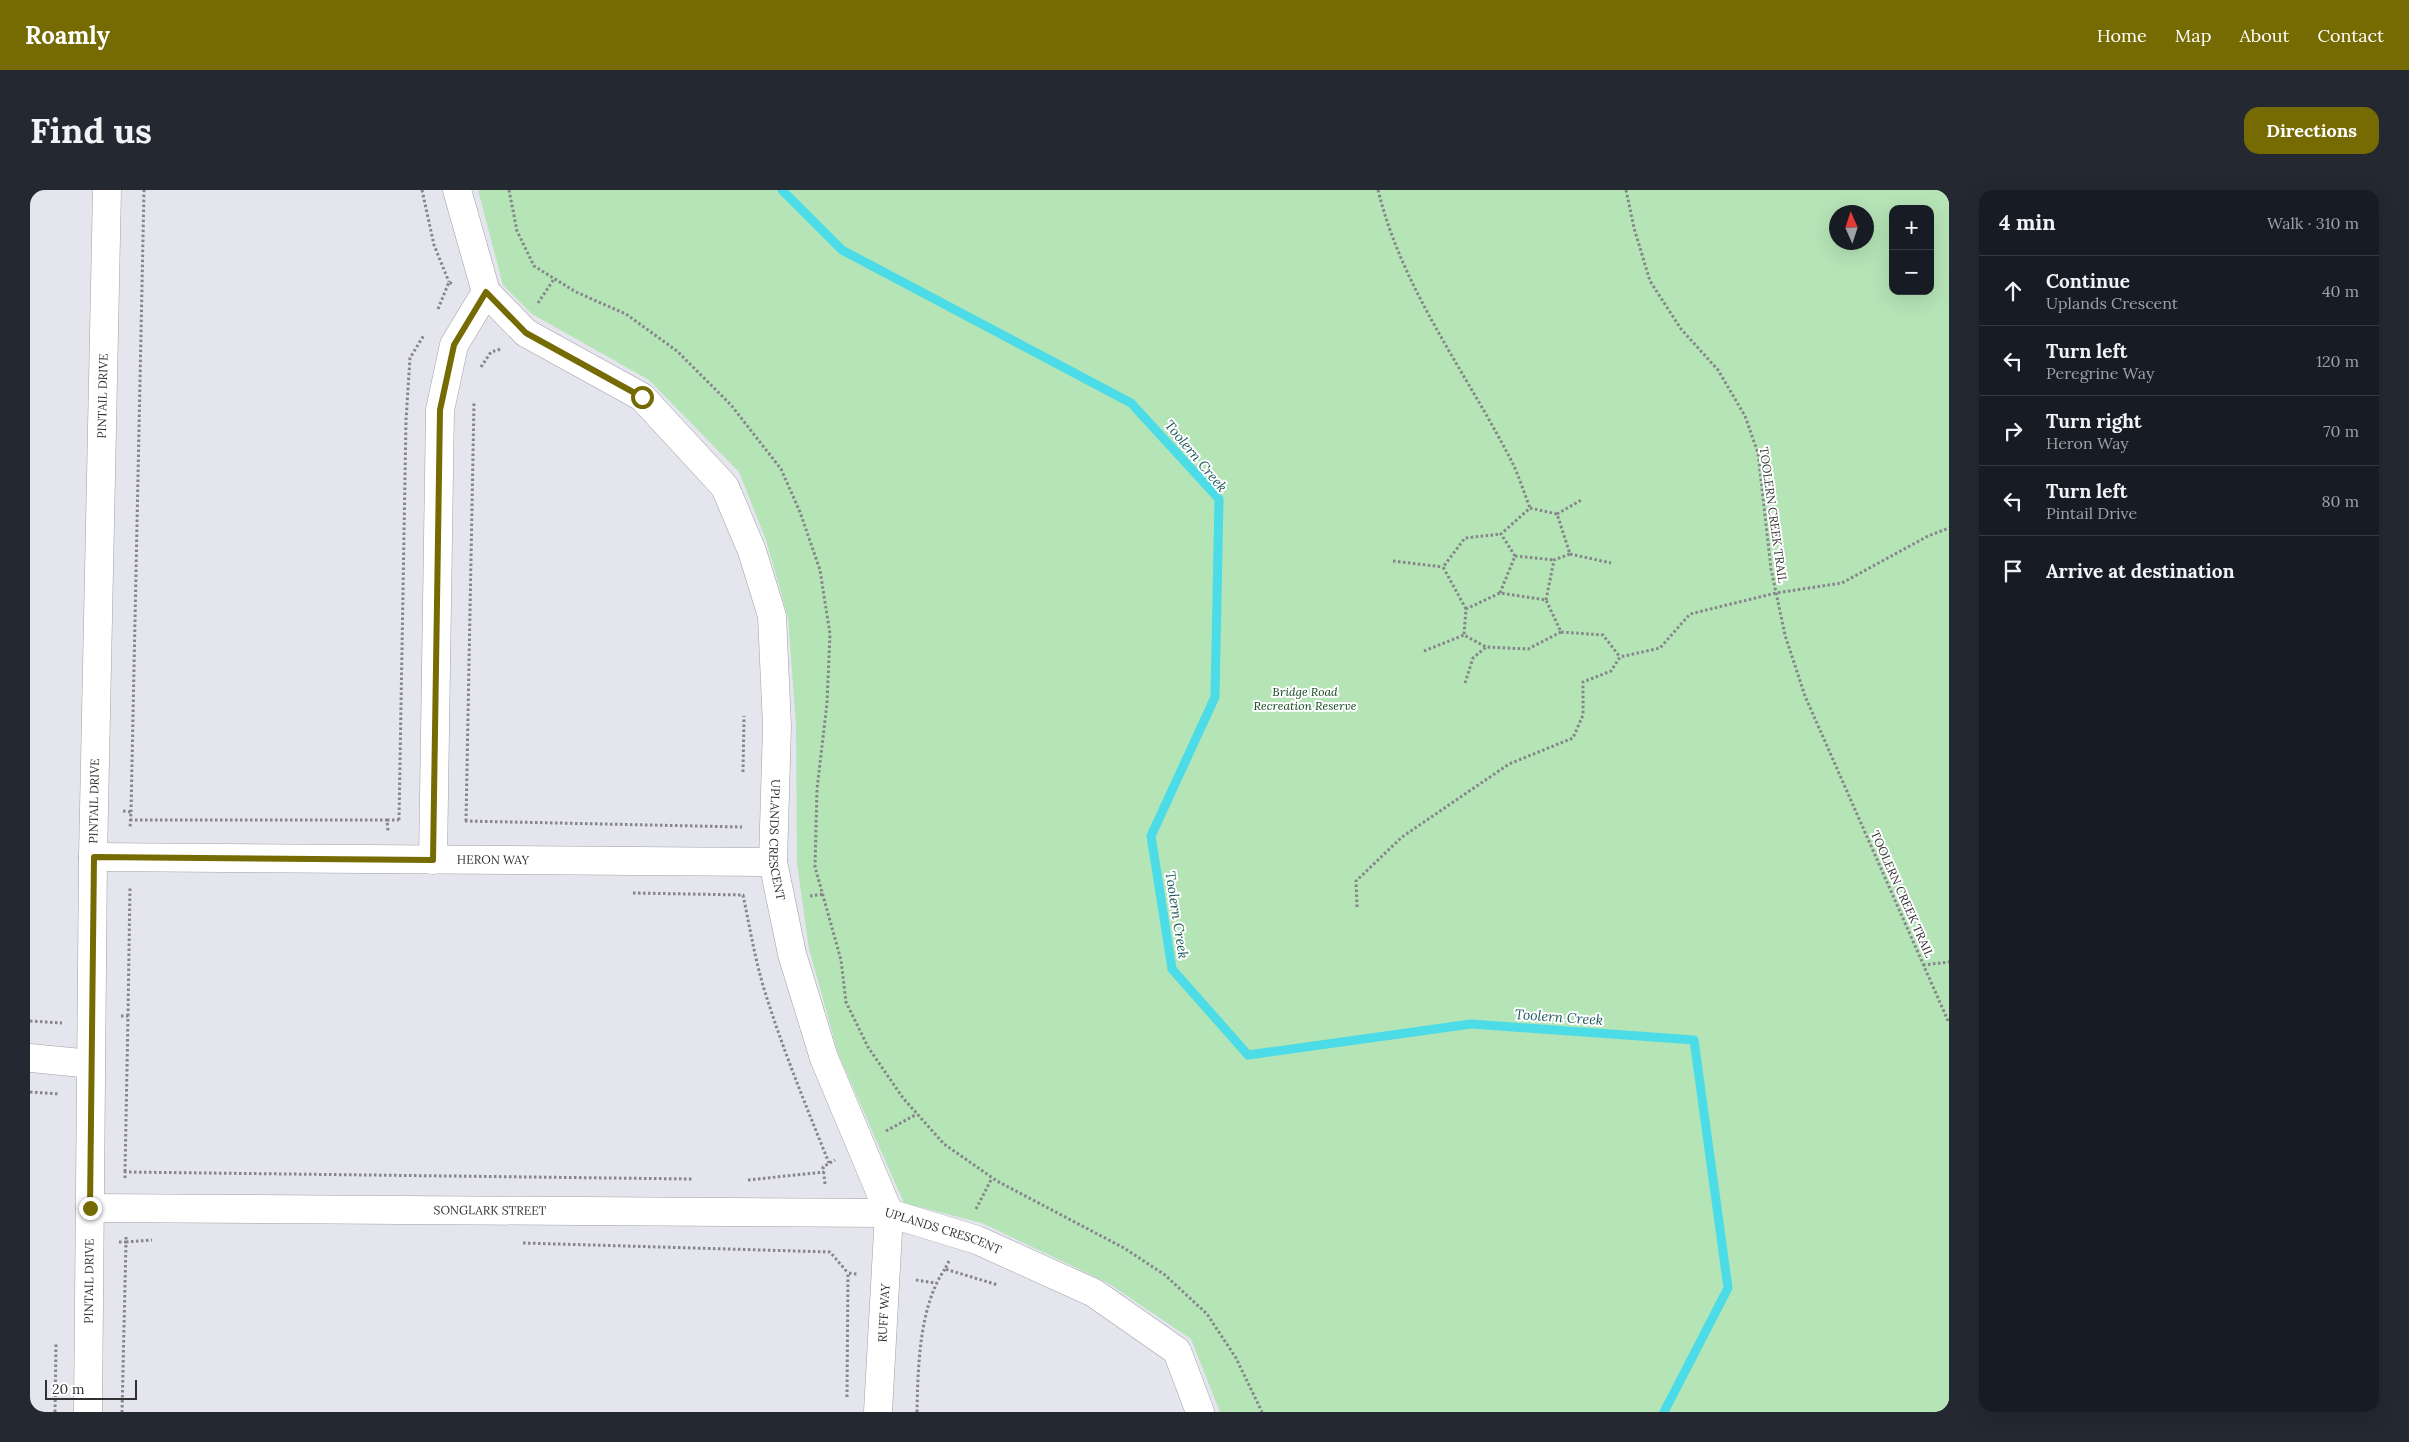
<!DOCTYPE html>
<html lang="en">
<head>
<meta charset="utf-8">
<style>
  body { margin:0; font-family:Lora,serif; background:#242831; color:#f1f3f6 }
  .controls { position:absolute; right:15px; top:15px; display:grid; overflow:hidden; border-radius:10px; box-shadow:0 5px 20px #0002 }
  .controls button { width:45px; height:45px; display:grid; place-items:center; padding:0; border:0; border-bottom:1px solid #363941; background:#171b24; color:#f1f3f6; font:25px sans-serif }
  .compass { position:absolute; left:1799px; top:15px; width:45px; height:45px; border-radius:50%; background:#171b24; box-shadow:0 5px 20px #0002; rotate:357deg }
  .scale { position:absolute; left:15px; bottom:12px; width:92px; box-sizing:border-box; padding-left:5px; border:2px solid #313134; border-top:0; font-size:14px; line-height:18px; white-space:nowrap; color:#313134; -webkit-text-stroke:4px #fff; paint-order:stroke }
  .stop { position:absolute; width:15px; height:15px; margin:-11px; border:4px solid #766a02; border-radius:50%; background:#fff }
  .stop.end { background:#766a02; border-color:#fff; box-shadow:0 1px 5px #0008 }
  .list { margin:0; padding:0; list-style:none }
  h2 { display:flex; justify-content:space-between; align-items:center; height:65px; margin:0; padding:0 20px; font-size:21px }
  h2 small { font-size:16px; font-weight:400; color:#9ea1a6 }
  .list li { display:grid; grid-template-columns:32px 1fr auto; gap:15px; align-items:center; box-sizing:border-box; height:70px; padding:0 20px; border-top:1px solid #363941 }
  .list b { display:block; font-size:19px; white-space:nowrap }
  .list p { margin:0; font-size:16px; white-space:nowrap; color:#9ea1a6 }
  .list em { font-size:16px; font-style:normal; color:#9ea1a6 }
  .icon { flex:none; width:28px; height:28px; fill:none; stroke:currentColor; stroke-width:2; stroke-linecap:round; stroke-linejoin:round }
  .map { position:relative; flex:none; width:1919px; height:1222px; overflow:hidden; border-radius:15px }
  header { display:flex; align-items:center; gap:30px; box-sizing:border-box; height:70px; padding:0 25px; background:#766a02; color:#fff }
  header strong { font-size:24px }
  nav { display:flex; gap:28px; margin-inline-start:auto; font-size:18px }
  .intro { display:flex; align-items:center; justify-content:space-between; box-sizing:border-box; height:120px; padding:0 30px }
  h1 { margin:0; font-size:35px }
  .button { padding:12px 22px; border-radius:15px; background:#766a02; color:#fff; font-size:18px; font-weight:700 }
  main { display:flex; gap:30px; padding:0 30px }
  aside { flex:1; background:#171b24; border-radius:15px; box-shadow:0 5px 20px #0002 }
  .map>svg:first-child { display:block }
</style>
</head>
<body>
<header>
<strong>Roamly</strong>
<nav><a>Home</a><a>Map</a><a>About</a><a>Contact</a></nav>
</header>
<div class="intro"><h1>Find us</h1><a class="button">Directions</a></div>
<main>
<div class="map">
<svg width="1919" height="1222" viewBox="0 0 1919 1222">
  <rect width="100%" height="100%" fill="#e5e5ed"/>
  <path fill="#b5e4b7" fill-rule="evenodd" d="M448,0H1919V1222H1190L1161,1149L1078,1093L952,1033L874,1013L808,863L779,759L767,673L766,534L758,427L736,350L709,282L619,190L502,124L473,95ZM1863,19H1900V101H1863ZM1806,22H1836V52H1806Z"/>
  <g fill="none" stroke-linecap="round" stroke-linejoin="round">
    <path stroke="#4cdce7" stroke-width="9" d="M752,0L812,60L1101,213L1189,309L1185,507L1121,646L1142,779L1218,865L1441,834L1664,850L1698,1098L1634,1222"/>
    <defs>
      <g id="minor">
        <path id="s1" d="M427,0L456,102L496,143L612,207L695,297L722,361L742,426L747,536L743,672L762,764L794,868L859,1023L848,1222"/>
        <path id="s2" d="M63,667L743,672"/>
        <path d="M403,670L410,220L424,155L456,102"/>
        <path d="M0,868L61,874"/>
        <path id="s3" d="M60,1018L859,1023L947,1050L1064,1103L1147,1161L1170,1222"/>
        <path id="s4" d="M58,1222L63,667L77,0"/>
      </g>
    </defs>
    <use href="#minor" stroke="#9fa0a7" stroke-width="29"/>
    <path stroke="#85858a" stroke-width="3" stroke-dasharray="2.5 2.5" stroke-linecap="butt" d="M392,0L404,55L419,92
      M479,0L487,41L504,76L546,102L596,124L647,161L701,215L751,279L770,322L790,380L800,444L797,513L787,599L785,677L811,770L816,812L838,857L873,908L914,954L967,991L1094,1058L1135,1085L1177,1124L1206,1168L1232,1222
      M1348,0C1372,99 1436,182 1482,272C1489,286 1494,303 1500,318
      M1596,0L1604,38L1620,91L1651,139L1688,180L1715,226L1728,263L1741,379L1755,445L1775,506L1919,833
      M508,113L524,89
      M408,119L419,92L422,94
      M451,177L461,162L471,159
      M1527,324L1553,309
      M1540,364L1581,373
      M1485,366L1524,370
      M1363,371L1413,377
      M1470,403L1485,366L1471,344L1500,318L1527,324L1540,364L1524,370L1516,410
      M1436,419L1413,377L1435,348L1471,344
      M1531,442L1498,459L1456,457L1434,445L1436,419L1470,403L1516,410L1531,442L1573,445L1590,467
      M1394,461L1434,445
      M1435,493L1443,468L1456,457
      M713,582L714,526
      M93,621L101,622L100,638
      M101,622L114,0
      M100,630H357L358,641
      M357,630H369
      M369,630L376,230L380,168L394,145
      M435,631L712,637
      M436,631L444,212
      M603,703L713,705C720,738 725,770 735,802C753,860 776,916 799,973
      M780,706L794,704
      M1327,717L1326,691L1372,647L1479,574L1543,548L1553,525V492L1581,481L1590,467L1630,458L1660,424L1746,403L1812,393L1898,346L1919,338
      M1893,775L1919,772
      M91,826H98L95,982
      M98,826L100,696
      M0,831L32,833
      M0,902L30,904
      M856,941L887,924
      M95,988V982L662,989
      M718,990L794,982
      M795,994L793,977L805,970
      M946,1019L962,988
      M96,1047V1052L122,1050
      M89,1052H96L92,1222
      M493,1053L800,1062L818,1083
      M919,1071L915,1079L968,1095
      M886,1090L905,1093
      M817,1207L818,1083L827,1084
      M25,1222L26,1153
      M887,1222C888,1177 889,1116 915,1079"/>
    <use href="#minor" stroke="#fff" stroke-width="28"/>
  </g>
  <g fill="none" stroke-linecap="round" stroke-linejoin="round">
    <path stroke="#766a02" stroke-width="6" d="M60,1018L64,667L403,670L410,220L424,155L456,102L496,143L612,207"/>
  </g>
  <g text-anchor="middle" stroke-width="4" stroke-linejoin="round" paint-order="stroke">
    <g font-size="12" fill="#313134" stroke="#fff">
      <text dy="4" stroke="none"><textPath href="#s4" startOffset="1016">PINTAIL DRIVE</textPath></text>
      <text transform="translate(1743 325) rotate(82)" y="4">TOOLERN CREEK TRAIL</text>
      <text dy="4" stroke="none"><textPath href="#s4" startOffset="611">PINTAIL DRIVE</textPath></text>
      <text dy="4" stroke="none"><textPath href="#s1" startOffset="780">UPLANDS CRESCENT</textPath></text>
      <text dy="4" stroke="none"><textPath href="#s2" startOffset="400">HERON WAY</textPath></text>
      <text transform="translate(1872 704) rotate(66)" y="4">TOOLERN CREEK TRAIL</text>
      <text dy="4" stroke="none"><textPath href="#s3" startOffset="400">SONGLARK STREET</textPath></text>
      <text dy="4" stroke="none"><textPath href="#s3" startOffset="856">UPLANDS CRESCENT</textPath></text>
      <text dy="4" stroke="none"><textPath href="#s4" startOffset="131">PINTAIL DRIVE</textPath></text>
      <text transform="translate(854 1123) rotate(-87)" y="4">RUFF WAY</text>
    </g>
    <g font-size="12" font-style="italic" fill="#12471b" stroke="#fff">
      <text x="1275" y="506">Bridge Road<tspan x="1275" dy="14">Recreation Reserve</tspan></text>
    </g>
    <g font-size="14" font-style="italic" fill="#205b5f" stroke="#fff">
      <text transform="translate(1166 266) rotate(50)" y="5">Toolern Creek</text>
      <text transform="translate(1147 725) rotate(81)" y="5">Toolern Creek</text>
      <text transform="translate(1529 827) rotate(4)" y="5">Toolern Creek</text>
    </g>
  </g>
</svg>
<div class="controls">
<button>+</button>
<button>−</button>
</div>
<svg class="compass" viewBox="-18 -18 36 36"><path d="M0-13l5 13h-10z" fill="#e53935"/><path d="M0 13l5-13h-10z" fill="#9ea1a6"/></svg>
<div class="scale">20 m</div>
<div class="stop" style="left:612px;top:207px"></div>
<div class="stop end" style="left:60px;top:1018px"></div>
</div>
<aside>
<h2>4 min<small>Walk · 310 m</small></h2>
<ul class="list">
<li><svg class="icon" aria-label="ahead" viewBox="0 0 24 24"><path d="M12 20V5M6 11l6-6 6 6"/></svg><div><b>Continue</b><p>Uplands Crescent</p></div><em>40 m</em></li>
<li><svg class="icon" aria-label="left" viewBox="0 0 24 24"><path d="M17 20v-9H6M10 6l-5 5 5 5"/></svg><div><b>Turn left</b><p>Peregrine Way</p></div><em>120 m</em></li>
<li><svg class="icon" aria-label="right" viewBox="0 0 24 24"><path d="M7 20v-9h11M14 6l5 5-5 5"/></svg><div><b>Turn right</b><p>Heron Way</p></div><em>70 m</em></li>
<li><svg class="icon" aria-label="left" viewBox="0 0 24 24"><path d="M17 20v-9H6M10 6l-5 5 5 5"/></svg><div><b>Turn left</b><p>Pintail Drive</p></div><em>80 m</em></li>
<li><svg class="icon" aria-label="arrive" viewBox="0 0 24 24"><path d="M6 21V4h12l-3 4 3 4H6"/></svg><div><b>Arrive at destination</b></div></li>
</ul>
</aside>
</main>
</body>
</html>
